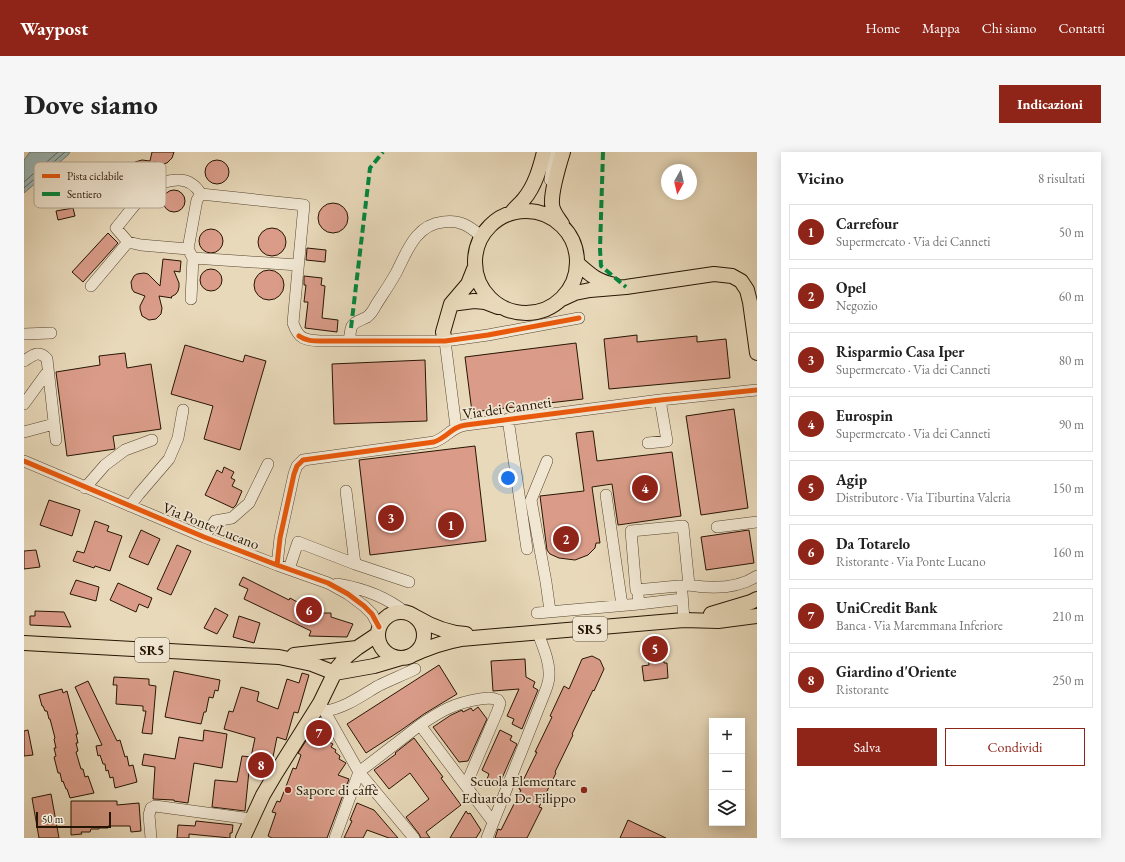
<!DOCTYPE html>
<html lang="it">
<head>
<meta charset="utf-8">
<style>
  body { margin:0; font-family:"EB Garamond",serif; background:#f6f6f6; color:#222 }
  .controls { position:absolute; right:12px; bottom:12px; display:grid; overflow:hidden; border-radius:0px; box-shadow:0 2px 10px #0003 }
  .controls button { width:36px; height:36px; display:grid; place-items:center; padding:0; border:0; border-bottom:1px solid #e0e0e0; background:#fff; color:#222; font:20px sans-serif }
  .compass { position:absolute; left:637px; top:12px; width:36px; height:36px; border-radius:50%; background:#fff; box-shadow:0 2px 10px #0003; rotate:188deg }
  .scale { position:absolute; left:12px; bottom:10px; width:75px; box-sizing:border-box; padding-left:4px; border:2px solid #271503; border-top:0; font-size:11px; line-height:14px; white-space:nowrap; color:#271503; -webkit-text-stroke:3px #f0e6d2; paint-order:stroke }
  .you { position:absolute; left:484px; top:326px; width:14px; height:14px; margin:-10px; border:3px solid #fff; border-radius:50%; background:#1a73e8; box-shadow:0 0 0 6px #1a73e833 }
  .badge { display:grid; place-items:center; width:26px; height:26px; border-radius:50%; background:#8f2418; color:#fff; font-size:13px; font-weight:700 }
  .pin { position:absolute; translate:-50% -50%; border:2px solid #fff; box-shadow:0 1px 4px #0006 }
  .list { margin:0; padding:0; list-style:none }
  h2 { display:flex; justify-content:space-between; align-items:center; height:52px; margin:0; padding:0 16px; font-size:17px }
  h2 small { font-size:13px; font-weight:400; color:#767676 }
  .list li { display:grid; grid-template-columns:26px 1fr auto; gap:12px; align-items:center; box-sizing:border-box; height:56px; margin:0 8px 8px; padding:0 8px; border:1px solid #e0e0e0; border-radius:0px }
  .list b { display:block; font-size:15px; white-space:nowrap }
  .list p { margin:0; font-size:13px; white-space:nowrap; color:#767676 }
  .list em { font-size:13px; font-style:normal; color:#767676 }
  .actions { display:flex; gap:8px; padding:12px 16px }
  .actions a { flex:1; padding:9px 0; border:1px solid #8f2418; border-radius:0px; text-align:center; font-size:14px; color:#8f2418 }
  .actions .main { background:#8f2418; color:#fff }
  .icon { flex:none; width:22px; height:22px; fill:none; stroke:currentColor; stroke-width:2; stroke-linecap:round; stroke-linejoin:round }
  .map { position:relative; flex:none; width:733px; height:686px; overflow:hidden; border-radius:0px }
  header { display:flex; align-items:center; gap:24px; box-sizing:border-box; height:56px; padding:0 20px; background:#8f2418; color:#fff }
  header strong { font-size:19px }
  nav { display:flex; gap:22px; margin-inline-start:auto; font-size:14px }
  .intro { display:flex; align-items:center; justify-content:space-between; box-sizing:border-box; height:96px; padding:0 24px }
  h1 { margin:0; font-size:28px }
  .button { padding:10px 18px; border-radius:0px; background:#8f2418; color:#fff; font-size:14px; font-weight:700 }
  main { display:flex; gap:24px; padding:0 24px }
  aside { flex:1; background:#fff; border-radius:0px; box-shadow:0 2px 10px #0003 }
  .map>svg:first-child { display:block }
</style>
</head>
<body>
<header>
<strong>Waypost</strong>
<nav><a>Home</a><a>Mappa</a><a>Chi siamo</a><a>Contatti</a></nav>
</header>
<div class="intro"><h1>Dove siamo</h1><a class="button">Indicazioni</a></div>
<main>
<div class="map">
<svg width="733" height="686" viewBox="0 0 733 686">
  <rect width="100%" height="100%" fill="#e8d9ba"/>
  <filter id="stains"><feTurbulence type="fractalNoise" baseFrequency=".005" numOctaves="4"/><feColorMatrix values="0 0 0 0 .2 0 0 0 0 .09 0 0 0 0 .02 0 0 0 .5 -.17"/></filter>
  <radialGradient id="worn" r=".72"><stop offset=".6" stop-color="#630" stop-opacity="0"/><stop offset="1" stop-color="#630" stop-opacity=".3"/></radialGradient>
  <path fill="#9ab8b9" stroke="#6c7770" d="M6,0H46L44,3L0,41V8Z"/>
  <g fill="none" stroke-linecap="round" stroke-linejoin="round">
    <path stroke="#60665e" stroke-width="1" d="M0,30L34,0
      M0,36L41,0"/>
  </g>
  <path fill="#da9c89" stroke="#271503" d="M128,0H150L148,6L143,11L139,12L130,10L128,21L125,26L119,28L112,26L108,21L109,13L111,10L118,8L126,9Z
    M181 20a12 12 0 1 1 24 0a12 12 0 1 1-24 0Z
    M139 49a11 11 0 1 1 22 0a11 11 0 1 1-22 0Z
    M294 66a15 15 0 1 1 30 0a15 15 0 1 1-30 0Z
    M49,56L51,64L34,68L32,59Z
    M234 90a14 14 0 1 1 28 0a14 14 0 1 1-28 0Z
    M175 89a12 12 0 1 1 24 0a12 12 0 1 1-24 0Z
    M84,81L94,91L79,108L59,130L48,120Z
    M283,96L302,98L301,110L282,108Z
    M139,107L157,109L156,120L150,119L155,131V135L154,139L152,142L147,145L148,146L135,144L138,156L137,162L132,167L125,168L118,164L116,157V154L121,144L110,140L108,137L107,130L110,124L113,122L120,121L124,122L136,134Z
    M176 128a11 11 0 1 1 22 0a11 11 0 1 1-22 0Z
    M230 133a15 15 0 1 1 30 0a15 15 0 1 1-30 0Z
    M280,124L298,126L297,133L301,134L298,166L314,168L313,180L281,176L284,150H280L282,133H280Z
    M613,183V190L673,184V190L702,187L706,226L585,237L580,187Z
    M552,191L559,247L448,260L441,205Z
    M161,193L219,210L221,203L242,209L216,298L180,287L189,254L147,242Z
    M101,201L103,216L127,212L137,277L89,284L91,297L43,304L32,220L76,213L75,204Z
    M401,208L403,269L310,272L308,212Z
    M710,257L724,356L677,363L662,264Z
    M569,279L573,309L648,300L657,364L594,373L588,332L568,335L576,391H572L571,396L564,403L551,408L535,406L526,402L523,398L516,344L560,339L552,281Z
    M451,294L462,389L346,403L335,308Z
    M200,315L210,320L207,326L211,328L208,334L218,339L212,353L209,356L181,343L193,318L198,321Z
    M25,348L56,358L48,384L16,373Z
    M71,369L85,374L83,379L98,384L86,419L71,414L70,416L49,409L53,399L60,401Z
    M117,378L136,387L124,413L105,405Z
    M725,378L730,411L682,418L677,385Z
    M153,393L167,399L147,443L133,437Z
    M12,398L16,415L0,417V399Z
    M219,425L265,448L266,446L293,461H307V465L329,472L323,485L285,484L287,479L220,447L224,437L215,433Z
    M52,428L75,435L72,449L46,442Z
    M94,431L128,446L124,456L115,452L112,460L86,448Z
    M191,456L204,463L193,482L180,476Z
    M11,459L40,460L47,475L6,473V464H11Z
    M215,464L236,471L230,491L209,485Z
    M637,484L640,511H643L644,526L620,529L618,514L625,513L622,486Z
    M568,504L576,508L580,517L570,539L569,538L548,582L549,583L531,620L532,621L515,655L518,656L503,686H471L474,677L477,678L497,638L495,637L513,600H511L528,565L526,564L540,534L545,537L558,507Z
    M501,507L502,525L511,530L509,535L514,538L498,577L488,572L490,567L483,564L495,537L469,539L467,509Z
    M415,513L433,542L400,562L376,579L342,601L323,572Z
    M150,519L196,528L194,539L191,538L189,546L185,545L182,560H180L177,572L141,565Z
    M278,521L285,523L274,561L270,560L262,588L253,585L249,605L240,603L237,622L225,619L221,659L188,655L191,628L213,630L218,604L227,605L231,586L200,577L205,559L209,560L217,535L235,540L233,549L254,557L263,527L275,531Z
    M90,525L125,527V533L132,534L128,582L118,581L122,559H119V554L92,552L93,533H89Z
    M64,529L93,589L96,588L101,605L103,604L105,614L109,613L113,630L91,636L89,625L86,626L84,618L82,619L81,612H79L76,603L74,604L72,594L78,593L51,535Z
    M38,537L39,541L43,539L54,582H52L54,591H52L54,599L52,600L57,617H59L61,625L64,624L70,641L46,646L43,637H42L39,629L38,630L36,621H34L30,605L32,604L30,596H32L30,587L31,586L26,567H25L23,559H21L19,554H18L15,543Z
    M454,555L463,567L444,609L435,610L409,575L427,563L438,558L439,560L447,556L449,559Z
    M293,572L299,575L297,578L301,580L299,583L305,587L303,589L309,592L307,595L312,598L311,600L316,604L315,607L322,611L314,623L325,627L303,686H248L244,684L252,661L248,660L253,649L256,650L269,616L272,617L277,603L274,601Z
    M4,578L9,603L0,604V579Z
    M180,578L203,582L198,616L170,611L164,651L150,649V648L129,647L131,615L118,613L120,602L151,607L155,585L179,589Z
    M476,578L488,584L486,588L493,592L475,633L463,627L465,622L458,618Z
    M390,586L419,625L417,626L437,653L402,680L406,686H397L395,682L382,665L405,647L386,621L365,637L350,618L372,602L371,601Z
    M27,642L35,686H15L8,646Z
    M47,649H93V653L115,651L117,679L107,680L106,674H84V676H75V677H67L66,680H57L58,682L47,683Z
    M333,651L350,658L374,686H365L343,678L339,686H320L328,669L326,668Z
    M442,659L444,662L446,661L457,678L452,686H426Z
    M604,668L642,686H596Z
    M172,669L209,673L208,681H206V686L165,682V686H153L154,673L171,674Z"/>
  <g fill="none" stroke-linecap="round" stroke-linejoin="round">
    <defs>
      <path id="minor" d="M526,28L530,0
        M104,90L92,76C109,56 126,27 155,28C165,28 172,34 177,42
        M169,106L274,113
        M67,134L104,90L117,93L164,97
        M167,147L169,106L164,97L172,53L173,48L177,42L280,53L269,171C275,188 281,188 297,189H421L464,183L555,166
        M0,182L27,181
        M325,189C326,185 326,178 328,174C331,169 338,168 343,165C347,162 350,157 352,153C359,142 366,132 372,121C383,100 391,73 419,70C436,68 444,73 457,84
        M421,189L432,275
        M0,209C8,204 15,197 23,207L32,288
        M0,252L24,219
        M484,267L503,397
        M0,280L30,272
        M624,291L643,289L636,248
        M0,309L180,385L253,413L304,431L324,442L340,454L348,462L355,475
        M523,309L507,348L522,430L526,459
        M61,336L81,313L101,298L128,288
        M322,339L331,412
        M582,343L598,453
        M106,354L115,342L145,307L154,286L159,258
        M659,374L665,433L612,438L607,379Z
        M693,375L733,370
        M180,385L191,369L208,366L225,351L244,312
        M253,413L256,386L270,322L273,314L279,308L410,290C424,285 427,275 442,273L636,248L733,238
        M265,417L274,390L331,412L385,430
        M313,432C337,436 363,445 382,461
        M665,433C688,437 713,437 733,424
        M658,441L660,468
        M614,444L615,452L658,447
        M513,461L615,452
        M296,551L335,620L390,686
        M301,559C321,556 337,544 354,534C366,528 379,523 391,517
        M396,573C417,559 430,551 456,547C462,546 468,545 474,548L476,551L474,558L442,633
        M127,686L125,663L127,656L131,654L227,667
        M311,686L335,620L396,573L469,670
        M463,686L521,540C523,535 525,530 525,524C526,510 519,495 514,481"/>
      <path id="major" d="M451 110a51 51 0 1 1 102 0a51 51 0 1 1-102 0Z
        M487,61C491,56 496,52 500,47C511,34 516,16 520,0
        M538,72C534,66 528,59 528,52C527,39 535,13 539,0
        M553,111C567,123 572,129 591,133
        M538,147L551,141L566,138L602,135L690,122L708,124L717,129L723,138L726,150L733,201
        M427,152L450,149L461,150L474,155
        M421,189L419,180L427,152L444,132L450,117
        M354 483a23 23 0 1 1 46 0a23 23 0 1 1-46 0Z
        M687,462L727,450L733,447
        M392,465C407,474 424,481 442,482
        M0,491L255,505L288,512L311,521L350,514L377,506
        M270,503L333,496L354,482
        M386,504C403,496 419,490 437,487L660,468L694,469L733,464
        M219,686L239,643L252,621L296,551L313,516L323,504L333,496"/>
    </defs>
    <use href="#minor" stroke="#574631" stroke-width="12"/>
    <use href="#major" stroke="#271503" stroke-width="16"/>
    <use href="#minor" stroke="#f0e6d2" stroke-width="11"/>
    <use href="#major" stroke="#e8d9ba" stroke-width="14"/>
    <path stroke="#00873e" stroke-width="4" stroke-dasharray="8 4" stroke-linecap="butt" d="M579,0L576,97L577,114L602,135
      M327,176L346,16L359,0"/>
    <defs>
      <path id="cycleway" d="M275,184C282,189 289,189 297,189H421L464,183L555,166
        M0,309L180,385L253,413L304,431L324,442L340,454L348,462L355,475
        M253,413L256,386L270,322L273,314L279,308L410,290C424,285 427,275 442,273L636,248L733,238"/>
    </defs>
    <use href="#cycleway" stroke="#f0e6d2" stroke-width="8"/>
    <use href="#cycleway" stroke="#e8590c" stroke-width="5"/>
  </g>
  <g fill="#8f2418" stroke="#f0e6d2" stroke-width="1.5">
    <circle cx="264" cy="638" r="4"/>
    <circle cx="560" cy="638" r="4"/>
  </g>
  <g text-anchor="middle" stroke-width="3.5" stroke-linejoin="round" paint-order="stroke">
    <g fill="#f0e6d2" stroke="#635441" stroke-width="1">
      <rect x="549" y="465" width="34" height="24" rx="3"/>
      <rect x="111" y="486" width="34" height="24" rx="3"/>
    </g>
    <g font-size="14" font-weight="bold" fill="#271503">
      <text x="566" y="482">SR5</text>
      <text x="128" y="503">SR5</text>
    </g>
    <g font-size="15" fill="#271503" stroke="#f0e6d2">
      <text transform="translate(483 256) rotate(-8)" y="5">Via dei Canneti</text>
      <text transform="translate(187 374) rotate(22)" y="5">Via Ponte Lucano</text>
    </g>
    <g font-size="15" fill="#271503" stroke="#f0e6d2" text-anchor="end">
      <text x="552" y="634">Scuola Elementare<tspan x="552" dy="17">Eduardo De Filippo</tspan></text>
      <text x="272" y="643" text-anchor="start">Sapore di caffè</text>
    </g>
  </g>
  <rect x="10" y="10" width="132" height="46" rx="6" fill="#f0e6d2" stroke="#b4a794" stroke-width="1"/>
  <rect x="18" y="22" width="18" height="4" fill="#e8590c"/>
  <rect x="18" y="40" width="18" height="4" fill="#00873e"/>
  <g font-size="11" fill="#271503">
    <text x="43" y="28">Pista ciclabile</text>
    <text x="43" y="46">Sentiero</text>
  </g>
  <rect width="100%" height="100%" filter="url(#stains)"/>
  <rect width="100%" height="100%" fill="url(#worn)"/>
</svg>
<div class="controls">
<button>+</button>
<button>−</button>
<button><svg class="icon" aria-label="layers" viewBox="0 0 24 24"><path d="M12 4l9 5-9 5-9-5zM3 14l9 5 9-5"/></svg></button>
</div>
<svg class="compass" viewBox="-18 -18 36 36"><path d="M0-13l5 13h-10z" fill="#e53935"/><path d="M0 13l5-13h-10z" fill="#767676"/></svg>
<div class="scale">50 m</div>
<div class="you"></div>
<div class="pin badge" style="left:427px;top:373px">1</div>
<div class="pin badge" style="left:542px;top:387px">2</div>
<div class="pin badge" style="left:367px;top:366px">3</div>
<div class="pin badge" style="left:621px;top:336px">4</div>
<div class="pin badge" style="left:631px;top:497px">5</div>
<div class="pin badge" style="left:285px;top:458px">6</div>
<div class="pin badge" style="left:295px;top:581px">7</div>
<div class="pin badge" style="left:237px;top:613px">8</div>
</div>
<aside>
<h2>Vicino<small>8 risultati</small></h2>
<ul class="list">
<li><span class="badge">1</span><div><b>Carrefour</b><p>Supermercato · Via dei Canneti</p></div><em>50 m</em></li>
<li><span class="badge">2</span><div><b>Opel</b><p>Negozio</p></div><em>60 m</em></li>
<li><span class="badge">3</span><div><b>Risparmio Casa Iper</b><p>Supermercato · Via dei Canneti</p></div><em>80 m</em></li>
<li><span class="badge">4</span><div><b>Eurospin</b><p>Supermercato · Via dei Canneti</p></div><em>90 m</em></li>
<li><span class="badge">5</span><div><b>Agip</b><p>Distributore · Via Tiburtina Valeria</p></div><em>150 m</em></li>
<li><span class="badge">6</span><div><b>Da Totarelo</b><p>Ristorante · Via Ponte Lucano</p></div><em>160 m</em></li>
<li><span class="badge">7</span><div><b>UniCredit Bank</b><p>Banca · Via Maremmana Inferiore</p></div><em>210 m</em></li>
<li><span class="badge">8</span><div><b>Giardino d'Oriente</b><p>Ristorante</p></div><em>250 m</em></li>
</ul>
<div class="actions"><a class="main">Salva</a><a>Condividi</a></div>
</aside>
</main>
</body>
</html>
